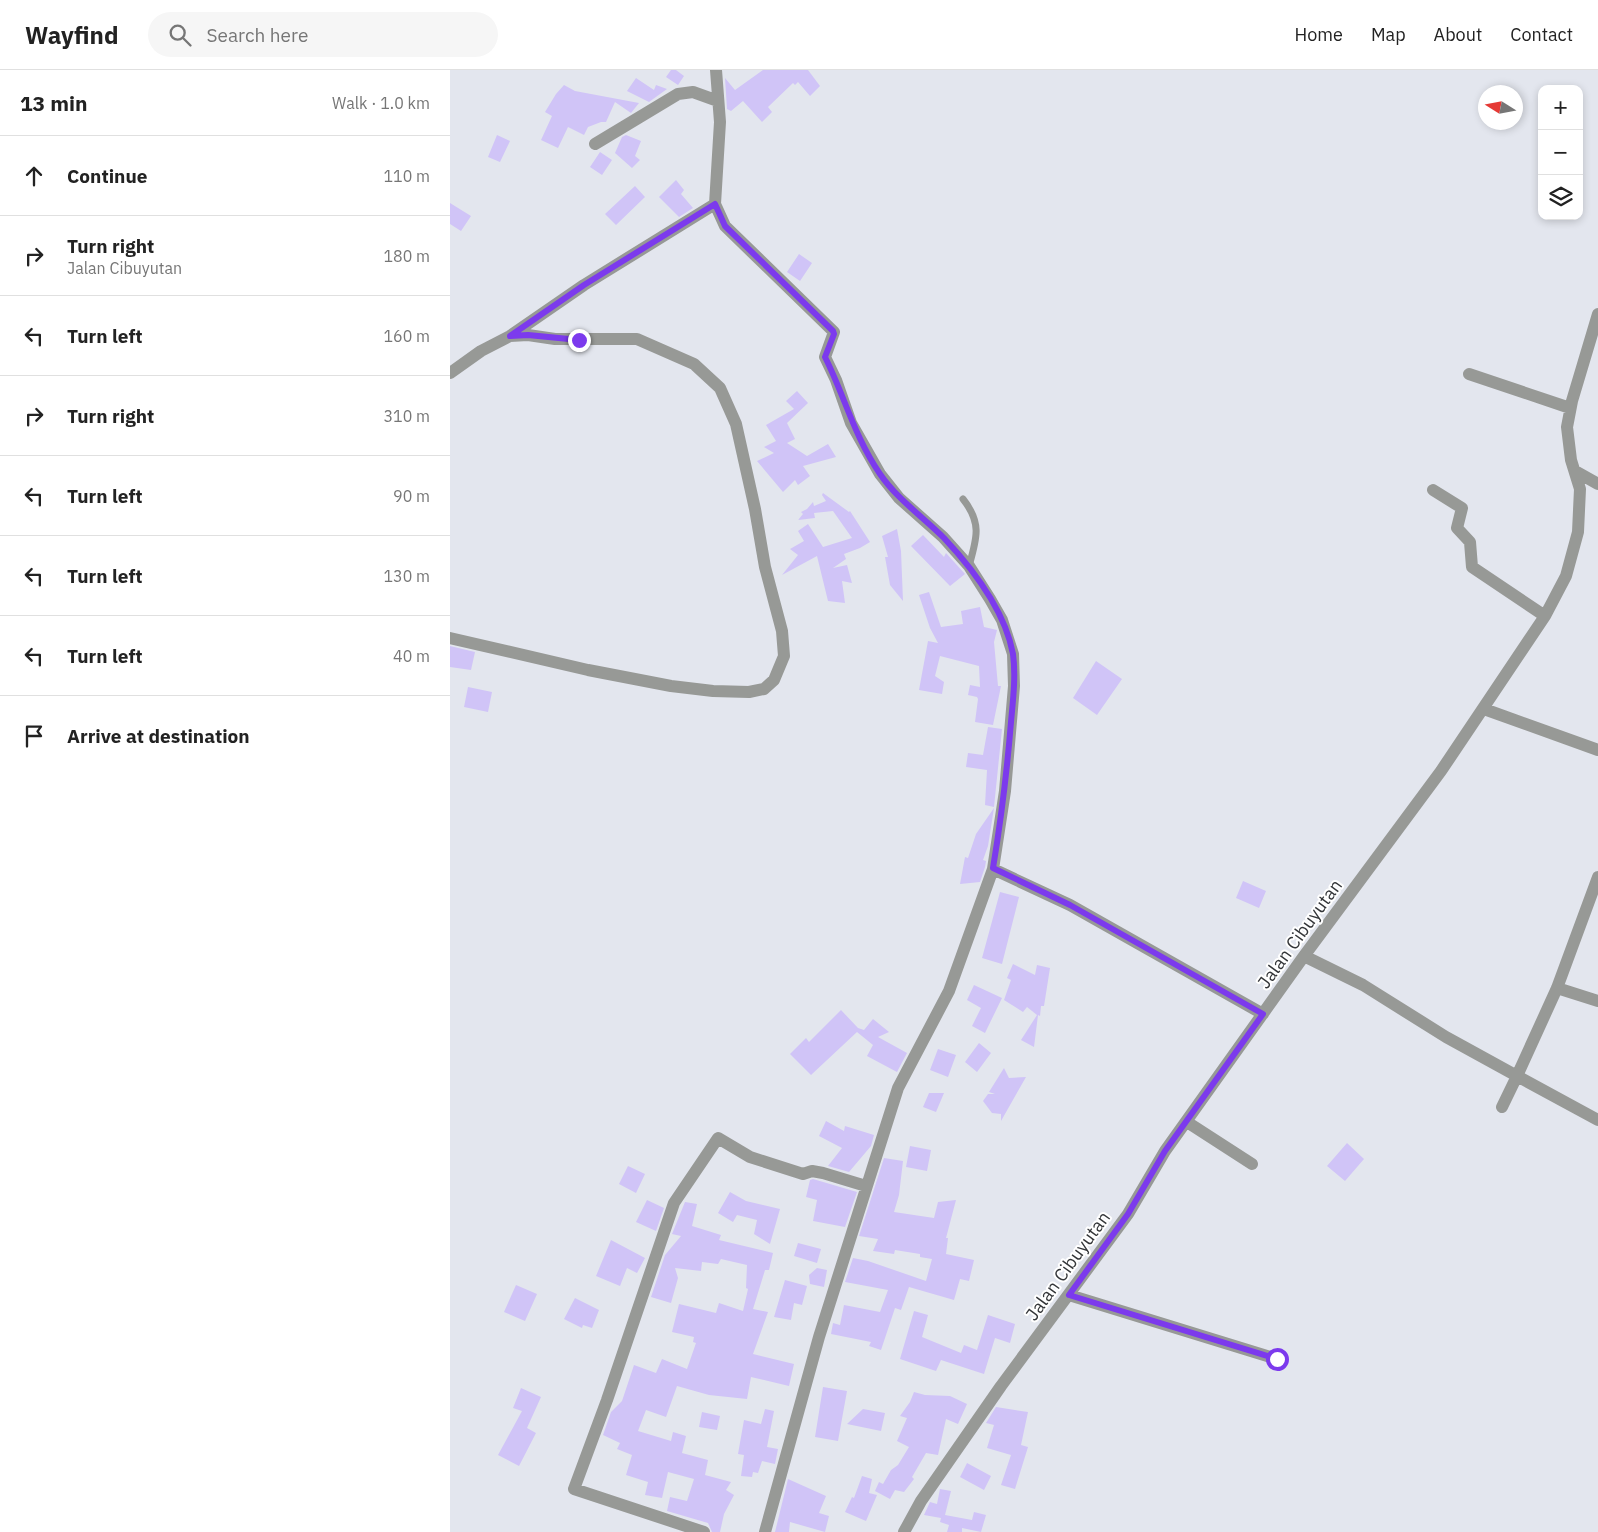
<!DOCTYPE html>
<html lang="en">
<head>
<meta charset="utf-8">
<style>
  body { margin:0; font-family:"IBM Plex Sans",sans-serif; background:#f6f6f6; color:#222 }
  .controls { position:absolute; right:15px; top:15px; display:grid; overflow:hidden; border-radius:10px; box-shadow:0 2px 8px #0003 }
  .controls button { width:45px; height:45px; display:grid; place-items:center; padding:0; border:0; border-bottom:1px solid #e0e0e0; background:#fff; color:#222; font:25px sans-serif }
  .compass { position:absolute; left:1028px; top:15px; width:45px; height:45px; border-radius:50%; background:#fff; box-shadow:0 2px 8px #0003; rotate:281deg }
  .stop { position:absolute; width:15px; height:15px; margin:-11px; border:4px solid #7c3aed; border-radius:50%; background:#fff }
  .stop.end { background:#7c3aed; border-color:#fff; box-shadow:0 1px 5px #0008 }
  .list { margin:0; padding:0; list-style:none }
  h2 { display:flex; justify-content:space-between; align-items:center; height:65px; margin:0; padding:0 20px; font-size:21px }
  h2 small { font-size:16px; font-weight:400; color:#767676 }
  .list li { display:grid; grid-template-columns:32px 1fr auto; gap:15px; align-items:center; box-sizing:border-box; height:80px; padding:0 20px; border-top:1px solid #e0e0e0 }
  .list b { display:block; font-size:19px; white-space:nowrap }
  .list p { margin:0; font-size:16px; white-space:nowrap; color:#767676 }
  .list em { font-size:16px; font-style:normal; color:#767676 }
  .icon { flex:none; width:28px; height:28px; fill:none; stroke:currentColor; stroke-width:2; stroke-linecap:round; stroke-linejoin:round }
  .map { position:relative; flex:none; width:1148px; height:1462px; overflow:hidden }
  header { display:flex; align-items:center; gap:30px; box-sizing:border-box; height:70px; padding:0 25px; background:#fff; border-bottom:1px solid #e0e0e0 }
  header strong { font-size:24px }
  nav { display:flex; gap:28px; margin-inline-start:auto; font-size:18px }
  .search { width:350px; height:45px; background:#f6f6f6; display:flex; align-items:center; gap:12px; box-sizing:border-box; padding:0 18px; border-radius:28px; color:#767676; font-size:19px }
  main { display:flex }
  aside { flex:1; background:#fff }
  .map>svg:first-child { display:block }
</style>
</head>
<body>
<header>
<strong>Wayfind</strong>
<div class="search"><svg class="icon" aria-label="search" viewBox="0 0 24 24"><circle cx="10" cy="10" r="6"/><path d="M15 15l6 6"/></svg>Search here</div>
<nav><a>Home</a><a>Map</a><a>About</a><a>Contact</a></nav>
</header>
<main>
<aside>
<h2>13 min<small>Walk · 1.0 km</small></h2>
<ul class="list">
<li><svg class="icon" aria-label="ahead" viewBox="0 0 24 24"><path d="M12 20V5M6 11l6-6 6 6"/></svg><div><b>Continue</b></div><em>110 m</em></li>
<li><svg class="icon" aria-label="right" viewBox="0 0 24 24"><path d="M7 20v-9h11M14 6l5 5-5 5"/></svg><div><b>Turn right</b><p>Jalan Cibuyutan</p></div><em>180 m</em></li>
<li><svg class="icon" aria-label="left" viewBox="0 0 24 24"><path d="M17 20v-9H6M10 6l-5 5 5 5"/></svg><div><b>Turn left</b></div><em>160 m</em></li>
<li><svg class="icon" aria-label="right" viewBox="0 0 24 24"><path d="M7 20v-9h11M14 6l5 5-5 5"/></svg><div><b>Turn right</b></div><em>310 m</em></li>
<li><svg class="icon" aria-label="left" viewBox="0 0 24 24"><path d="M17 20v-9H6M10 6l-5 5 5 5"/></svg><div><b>Turn left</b></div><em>90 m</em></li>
<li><svg class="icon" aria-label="left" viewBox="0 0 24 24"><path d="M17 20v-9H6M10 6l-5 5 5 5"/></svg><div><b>Turn left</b></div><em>130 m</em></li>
<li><svg class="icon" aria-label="left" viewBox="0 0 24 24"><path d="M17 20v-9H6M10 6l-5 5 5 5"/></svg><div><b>Turn left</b></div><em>40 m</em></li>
<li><svg class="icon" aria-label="arrive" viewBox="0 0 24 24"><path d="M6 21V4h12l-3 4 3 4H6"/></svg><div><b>Arrive at destination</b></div></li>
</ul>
</aside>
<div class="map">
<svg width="1148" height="1462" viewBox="0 0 1148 1462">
  <rect width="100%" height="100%" fill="#e3e6ee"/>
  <path fill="#d0c4f7" d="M221,0H226L234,6L228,15L216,7Z
    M313,0H358L370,16L360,26L348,12L345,15L343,13L318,37L322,42L312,52L293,31L281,41L277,39L275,8L285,20Z
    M186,8L204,20L206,15L217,19L199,32L177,21Z
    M114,15L125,21L189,33L181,43L165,32L156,52H151L138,57L134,65L118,57L108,78L91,70L102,46L95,42L106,24Z
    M47,65L60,71L50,92L38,87Z
    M176,65L191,71L185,86L190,90L182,98L165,83L172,67Z
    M150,82L162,90L152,105L140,97Z
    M226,110L234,120L231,124L243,138L229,147L209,127Z
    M185,116L195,127L166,155L155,144Z
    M0,133L21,146L11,161L0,154Z
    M349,184L362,193L350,211L337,202Z
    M347,321L358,333L337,353L345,369L337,373L357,386L378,374L386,387L353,396L360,406L348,415L345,410L333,422L307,391L324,383L314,377L326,371L316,355L344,339L336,331Z
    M373,423L399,442L400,441L420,472L410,478L394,484L396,489L383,498L397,495L402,513L392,511L395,533L378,531L367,486L332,505L348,485L340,479L354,471L348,461L358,454L373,477L402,468L383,441L364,443L365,448L348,450L353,444L351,442L357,439L363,432L364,436L376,431L372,425Z
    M447,459L451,481L453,531L440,515L435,487H438L432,466Z
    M473,465L494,487L496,483L515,504L500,516L461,476Z
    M479,522L491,557L513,554L511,541L530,537L534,557L547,560L544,572L548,616H551L543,655L525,652L528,629L527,627L518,625L520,615L530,617L529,596L490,586L485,606L494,612L492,624L469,620L478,571L488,573L480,558L469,525Z
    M0,576L25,582L21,600L0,597Z
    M646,591L672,609L647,645L623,628Z
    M18,617L42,622L38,642L14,637Z
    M538,657L552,659L544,737L535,735L537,700L516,697L518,683L533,685Z
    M544,738L538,776L533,790L536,791L535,797L530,812L510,814L515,787L518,788L526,764Z
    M793,811L816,821L809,838L786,828Z
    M550,822L569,827L552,894L532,888Z
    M563,894L585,905L587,895L600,898L594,936H591L590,946L588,945L584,977L571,970L587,945L577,937L573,942L554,930L561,910L557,908Z
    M524,915L552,928L535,963L522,956L531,938L517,930Z
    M391,940L408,958L414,960L423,949L439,962L428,967L457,983L447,1002L417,986L423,975L407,962L361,1005L340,984L356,968L359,972Z
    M529,973L541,983L527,1002L515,992Z
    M488,979L506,985L498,1007L480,1000Z
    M554,998L559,1008L576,1007L551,1051V1044L542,1043L533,1031L538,1024H545L539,1022Z
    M479,1023H494L486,1042L473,1037Z
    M376,1051L394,1061L395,1056L424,1065L421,1076L399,1102L378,1096L392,1078L369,1066Z
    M897,1073L914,1089L895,1111L877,1096Z
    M460,1076L481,1080L477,1101L456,1097Z
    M434,1088L453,1091L449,1125L444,1142L484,1148L488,1132L506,1130L496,1168H498L496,1184L524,1190L519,1211L510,1209L504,1230L459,1217L451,1240L445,1238L431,1280L419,1276L421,1272L381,1264L383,1253L390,1255L394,1235L430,1242L438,1220L395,1212L403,1188L418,1191L476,1211L482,1189L470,1187V1184L445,1180L444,1184L423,1181L428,1169L409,1166Z
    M178,1096L195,1104L186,1123L169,1114Z
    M363,1109L407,1122L395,1157L363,1151L367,1130L356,1127L360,1110Z
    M280,1122L296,1131L330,1139L320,1174L304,1164L307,1150L287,1145L283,1152L268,1143Z
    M197,1130L214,1138L206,1161L186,1152Z
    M235,1132L247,1134L242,1156L271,1165L269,1170L323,1183L319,1200H315L303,1239L318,1242L303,1284L344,1294L339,1316L301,1307L297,1329L259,1325L227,1316L216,1347L196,1340L188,1361L221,1371L223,1362L236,1366L232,1383L258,1390L255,1405L281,1412L276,1420L284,1425L274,1444L270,1462H262L258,1453L217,1441L220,1427L237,1431L244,1409L218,1402L212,1428L195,1425L198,1412L176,1405L182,1385L167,1379L170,1373L153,1365L161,1342L172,1331L184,1295L206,1303L212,1289L237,1299L246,1273L243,1272L244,1267L222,1262L229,1234L266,1243L269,1233L293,1241L298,1219L296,1218L297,1195L271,1189L268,1194L252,1192L251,1201L225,1198L228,1208L221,1233L201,1227L215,1185L231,1166L222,1164Z
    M161,1170L195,1188L187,1203L177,1198L170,1216L146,1206Z
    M348,1173L371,1179L367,1193L344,1186Z
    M367,1198L377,1200L374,1217L360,1214L359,1205Z
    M335,1210L357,1216L352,1235L344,1233L341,1250L324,1247Z
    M66,1215L87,1224L75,1251L54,1242Z
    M125,1228L149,1240L142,1258L133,1255L132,1258L114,1249Z
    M464,1241L478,1245L472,1267L511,1283L514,1275L527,1280L538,1245L565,1254L560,1273L545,1268L534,1304L491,1290L486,1301L450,1289Z
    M373,1317L397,1321L388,1371L365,1367Z
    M71,1318L91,1327L77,1358L86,1363L69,1396L48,1385L72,1341L63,1338Z
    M464,1322L475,1325L500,1326L517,1334L508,1354L496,1349L488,1385L476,1383L462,1407L464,1409L454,1422L445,1420L440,1429L425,1421L429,1412L433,1414L441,1400L448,1395L459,1377L447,1371L457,1348L450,1346L460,1332Z
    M546,1337L578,1342L571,1375L578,1377L565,1419L551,1415L561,1385L537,1378L544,1355L536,1353Z
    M315,1339L324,1341L317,1377L328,1379L325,1394L312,1391L308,1403L303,1402L302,1407L291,1406L294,1385L288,1384L294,1350L311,1354Z
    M413,1339L435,1343L431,1361L397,1354Z
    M252,1342L270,1346L267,1360L249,1357Z
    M517,1393L541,1406L534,1420L510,1407Z
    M412,1406L422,1409L419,1423L427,1425L416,1451L395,1442L402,1427L404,1428Z
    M338,1409L376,1426L369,1443L379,1446L375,1462L340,1452L339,1462H325Z
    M490,1419L501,1421L495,1445L522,1450L524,1442L536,1445L531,1462L512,1458V1462H497L499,1455L490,1452L491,1448L474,1445L480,1432L487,1434Z"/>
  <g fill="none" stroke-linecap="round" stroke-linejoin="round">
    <path stroke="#979996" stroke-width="7" d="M513,429C532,453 527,468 519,496"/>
    <path stroke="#979996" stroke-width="12" d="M266,0L270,52L265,134L275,156L384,262L375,287L386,310L401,353L430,404L449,428L493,467L519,496L540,529L552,550L563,584L564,616L555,721L543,799L499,921L448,1018L369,1267L315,1462
      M145,74L228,24L243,22L268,31
      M0,303L31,281L60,266L134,215L265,134
      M1019,304L1120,338
      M1125,401L1148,414
      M983,420L1012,438L1007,458L1020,472L1022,497L1095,546
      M0,568L138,600L221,616L263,621L299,622L314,619L324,610L334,586L332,561L315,497L305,439L286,354L270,318L244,294L187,269H105L78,265L60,266
      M1034,639L1148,680
      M543,799L620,835L813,944
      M854,886L913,915L996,967L1067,1006L1107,918L1148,807
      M1107,918L1148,931
      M1052,1037L1067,1006L1148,1050
      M737,1052L802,1094
      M619,1225L827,1289
      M254,1462L124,1419L157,1330L224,1133L268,1068L300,1087L353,1104L362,1101L373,1103L416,1116
      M454,1462L471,1431L551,1316L678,1144L715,1081L854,886L991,701L1095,546L1116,506L1128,462L1130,419L1121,390L1117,357L1122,331L1148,244"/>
  </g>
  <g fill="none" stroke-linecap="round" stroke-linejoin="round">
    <path stroke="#7c3aed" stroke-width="6" d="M129,270L78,265L60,266L134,215L265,134L275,156L383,261L384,264L375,287C395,327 404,366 430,404C447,429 472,446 494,468C523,499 555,541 563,584C566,606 563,630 561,652C557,701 551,750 543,798L620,835L813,944L715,1081L678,1144L619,1225L827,1289"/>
  </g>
  <g text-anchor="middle" stroke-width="4" stroke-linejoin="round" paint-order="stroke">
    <g font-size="18" fill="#343639" stroke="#fff">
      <text transform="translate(850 864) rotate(-54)" y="6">Jalan Cibuyutan</text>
      <text transform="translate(618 1196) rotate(-54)" y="6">Jalan Cibuyutan</text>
    </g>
  </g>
</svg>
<div class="controls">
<button>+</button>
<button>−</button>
<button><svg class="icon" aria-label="layers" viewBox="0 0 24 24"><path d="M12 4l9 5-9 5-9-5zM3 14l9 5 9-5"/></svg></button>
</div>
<svg class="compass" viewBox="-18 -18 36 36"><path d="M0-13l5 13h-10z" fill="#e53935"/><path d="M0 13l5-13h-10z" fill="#767676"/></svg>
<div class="stop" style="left:827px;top:1289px"></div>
<div class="stop end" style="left:129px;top:270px"></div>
</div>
</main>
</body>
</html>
